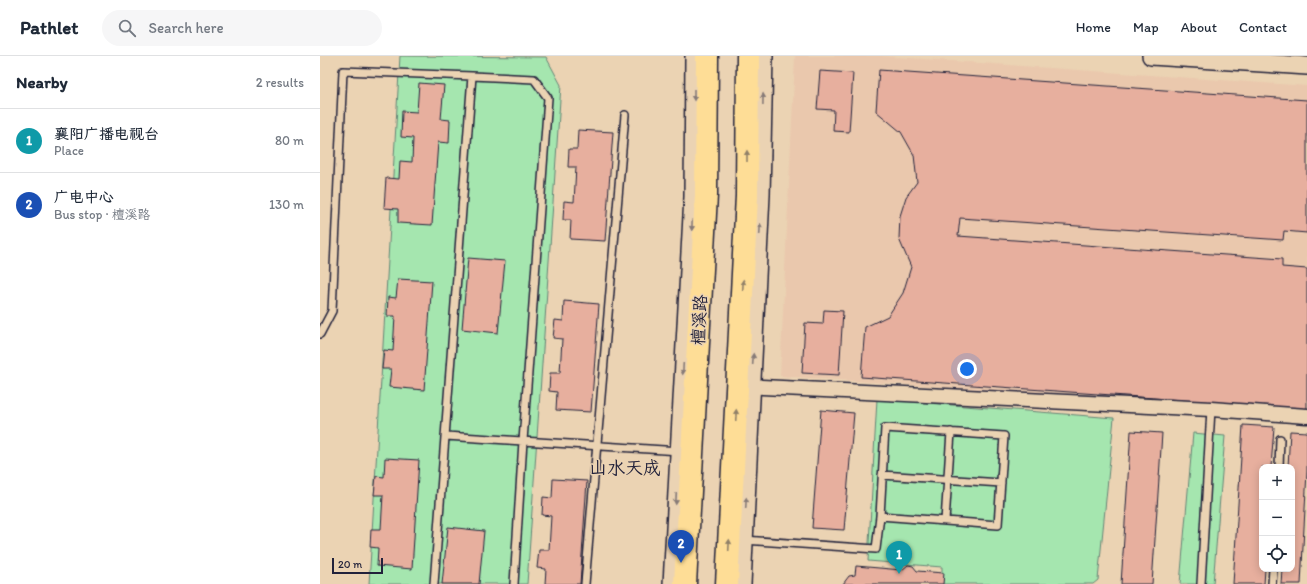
<!DOCTYPE html>
<html lang="en">
<head>
<meta charset="utf-8">
<style>
  body { margin:0; font-family:Itim,"LXGW WenKai TC",sans-serif; background:#f6f6f7; color:#1f2937 }
  .controls { position:absolute; right:12px; bottom:12px; display:grid; overflow:hidden; border-radius:8px; box-shadow:0 2px 10px #0003 }
  .controls button { width:36px; height:36px; display:grid; place-items:center; padding:0; border:0; border-bottom:1px solid #e0e1e3; background:#fff; color:#1f2937; font:20px sans-serif }
  .scale { position:absolute; left:12px; bottom:10px; width:51px; box-sizing:border-box; padding-left:4px; border:2px solid #22223b; border-top:0; font-size:11px; line-height:14px; white-space:nowrap; color:#22223b; -webkit-text-stroke:3px #ebd3b3; paint-order:stroke }
  .you { position:absolute; left:647px; top:313px; width:14px; height:14px; margin:-10px; border:3px solid #fff; border-radius:50%; background:#1a73e8; box-shadow:0 0 0 6px #1a73e833 }
  .badge { display:grid; place-items:center; width:26px; height:26px; border-radius:50%; background:#b45309; color:#fff; font-size:13px; font-weight:700 }
  .pin { position:absolute; translate:-50% -33px; filter:drop-shadow(0 1px 2px #0008) }
  .pin::after { content:''; position:absolute; top:21px; width:14px; height:12px; background:inherit; clip-path:polygon(0 0,100% 0,50% 100%) }
  .list { margin:0; padding:0; list-style:none }
  h2 { display:flex; justify-content:space-between; align-items:center; height:52px; margin:0; padding:0 16px; font-size:17px }
  h2 small { font-size:13px; font-weight:400; color:#747a83 }
  .list li { display:grid; grid-template-columns:26px 1fr auto; gap:12px; align-items:center; box-sizing:border-box; height:64px; padding:0 16px; border-top:1px solid #e0e1e3 }
  .list b { display:block; font-size:15px; white-space:nowrap }
  .list p { margin:0; font-size:13px; white-space:nowrap; color:#747a83 }
  .list em { font-size:13px; font-style:normal; color:#747a83 }
  .icon { flex:none; width:22px; height:22px; fill:none; stroke:currentColor; stroke-width:2; stroke-linecap:round; stroke-linejoin:round }
  .map { position:relative; flex:none; width:987px; height:528px; overflow:hidden }
  header { display:flex; align-items:center; gap:24px; box-sizing:border-box; height:56px; padding:0 20px; background:#fff; border-bottom:1px solid #e0e1e3 }
  header strong { font-size:19px }
  nav { display:flex; gap:22px; margin-inline-start:auto; font-size:14px }
  .search { width:280px; height:36px; background:#f6f6f7; display:flex; align-items:center; gap:10px; box-sizing:border-box; padding:0 14px; border-radius:22px; color:#747a83; font-size:15px }
  main { display:flex }
  aside { flex:1; background:#fff }
  .map>svg:first-child { display:block }
</style>
</head>
<body>
<header>
<strong>Pathlet</strong>
<div class="search"><svg class="icon" aria-label="search" viewBox="0 0 24 24"><circle cx="10" cy="10" r="6"/><path d="M15 15l6 6"/></svg>Search here</div>
<nav><a>Home</a><a>Map</a><a>About</a><a>Contact</a></nav>
</header>
<main>
<aside>
<h2>Nearby<small>2 results</small></h2>
<ul class="list">
<li><span class="badge" style="background:#0f9aa8">1</span><div><b>襄阳广播电视台</b><p>Place</p></div><em>80 m</em></li>
<li><span class="badge" style="background:#1a4fb4">2</span><div><b>广电中心</b><p>Bus stop · 檀溪路</p></div><em>130 m</em></li>
</ul>
</aside>
<div class="map">
<svg width="987" height="528" viewBox="0 0 987 528">
  <rect width="100%" height="100%" fill="#ebd3b3"/>
  <filter id="ink" filterUnits="userSpaceOnUse"><feTurbulence type="fractalNoise" baseFrequency=".025" numOctaves="2"/><feDisplacementMap in="SourceGraphic" scale="8" xChannelSelector="R" yChannelSelector="G"/><feConvolveMatrix kernelMatrix="1 2 1 2 8 2 1 2 1" color-interpolation-filters="sRGB"/></filter>
  <g filter="url(#ink)">
    <path fill="#eac8ad" d="M475,0H561L987,30V355L460,320Z"/>
    <path fill="#a5e6af" stroke="#648475" d="M80,0L226,1L241,29L207,528H49Z
      M557,343L794,362L778,524L773,528H622V511L548,505Z
      M873,377L905,380L893,528H860Z"/>
    <path fill="#e7af9e" stroke="#22223b" d="M559,14L987,44V177L964,175L963,184L640,162L638,180L962,203V211L987,213V353L541,321L545,271L568,260L583,237L591,211L579,183L580,160L586,141L597,126L594,99L581,76L556,55Z
      M500,15L533,17L529,76L513,75L514,54L497,53Z
      M99,27L124,29L121,63L130,64L129,87L118,86L112,169L78,167V153L64,152L66,122L79,123L80,105L92,106L93,82L81,81L82,55L97,56Z
      M258,74L293,76L285,185L250,183L251,164H243L244,145L254,146L256,111H248L249,93H257Z
      M148,202L185,205L178,277L142,273Z
      M78,223L112,225L104,334L69,331L71,313H62L64,294L73,295L75,260H67L68,241L76,242Z
      M244,245L279,248L271,356L236,354L237,336L229,335L230,317H240L242,283L233,282L235,264L243,265Z
      M504,254L523,255L519,319L482,317L485,267L503,268Z
      M501,354L534,357L524,474L492,472Z
      M923,369L954,371L951,411H942V513H945L944,528H913Z
      M811,375L842,377L832,528H801Z
      M970,375L987,376V415L981,528H961L962,513H972V411H968Z
      M65,402L99,404L92,513L57,510L58,492L50,491L51,473H61L63,439H54L56,420L64,421Z
      M233,423L267,425L260,528H225L226,513L217,512L219,494H229L231,460L222,459L223,441L232,442Z
      M128,471L164,475L159,528H122Z
      M588,509L593,510L597,515L624,517L623,528H523L529,520L535,519L536,510L582,514Z"/>
    <g fill="none" stroke-linecap="round" stroke-linejoin="round">
      <defs>
        <path id="service" d="M0,278L12,255L23,15L152,20
          M126,380L360,395
          M959,411L960,383
          M562,419L681,427
          M625,465L631,376
          M424,484L556,493L560,460L565,372L684,380L678,469L560,460
          M114,528L152,20L214,23L228,42L203,385L194,528
          M265,528L305,59
          M881,528L891,353
          M952,528L953,513"/>
        <path id="minor" d="M422,330L891,353L987,360"/>
        <path id="tertiary" d="M831,0L987,10
          M352,528L373,141L374,0
          M422,528L441,139L444,0"/>
        <path id="primary" d="M365,528L386,139L387,0
          M407,528L427,140L428,0"/>
      </defs>
      <use href="#service" stroke="#22223b" stroke-width="10"/>
      <use href="#minor" stroke="#22223b" stroke-width="17"/>
      <use href="#tertiary" stroke="#22223b" stroke-width="20"/>
      <use href="#primary" stroke="#22223b" stroke-width="25"/>
      <use href="#service" stroke="#ebd3b3" stroke-width="7"/>
      <use href="#minor" stroke="#ebd3b3" stroke-width="14"/>
      <use href="#tertiary" stroke="#ebd3b3" stroke-width="17"/>
      <use href="#primary" stroke="#fedd96" stroke-width="22"/>
    </g>
    <defs><path id="oneway-solid" d="M-6-.8H1V-3.2L6.5 0L1 3.2V.8H-6Z"/></defs>
    <g fill="#867a77">
      <use href="#oneway-solid" transform="translate(374 39) rotate(90)"/>
      <use href="#oneway-solid" transform="translate(443 43) rotate(-89)"/>
      <use href="#oneway-solid" transform="translate(372 169) rotate(93)"/>
      <use href="#oneway-solid" transform="translate(440 173) rotate(-87)"/>
      <use href="#oneway-solid" transform="translate(433 303) rotate(-87)"/>
      <use href="#oneway-solid" transform="translate(363 313) rotate(93)"/>
      <use href="#oneway-solid" transform="translate(356 443) rotate(93)"/>
      <use href="#oneway-solid" transform="translate(426 447) rotate(-87)"/>
    </g>
    <g fill="#908068">
      <use href="#oneway-solid" transform="translate(427 100) rotate(-90)"/>
      <use href="#oneway-solid" transform="translate(423 229) rotate(-87)"/>
      <use href="#oneway-solid" transform="translate(416 359) rotate(-87)"/>
      <use href="#oneway-solid" transform="translate(409 489) rotate(-87)"/>
    </g>
  </g>
  <g text-anchor="middle" stroke-width="3" stroke-linejoin="round" paint-order="stroke">
    <g font-size="17" fill="#22223b" stroke="#ebd3b3">
      <text transform="translate(379 264) rotate(-87)" y="6">檀溪路</text>
    </g>
    <g font-size="18" fill="#22223b" stroke="#ebd3b3">
      <text x="305" y="418">山水天成</text>
    </g>
  </g>
</svg>
<div class="controls">
<button>+</button>
<button>−</button>
<button><svg class="icon" aria-label="locate" viewBox="0 0 24 24"><circle cx="12" cy="12" r="6"/><path d="M12 2v4M12 18v4M2 12h4M18 12h4"/></svg></button>
</div>
<div class="scale">20 m</div>
<div class="you"></div>
<div class="pin badge" style="left:579px;top:518px;background:#0f9aa8">1</div>
<div class="pin badge" style="left:361px;top:507px;background:#1a4fb4">2</div>
</div>
</main>
</body>
</html>
